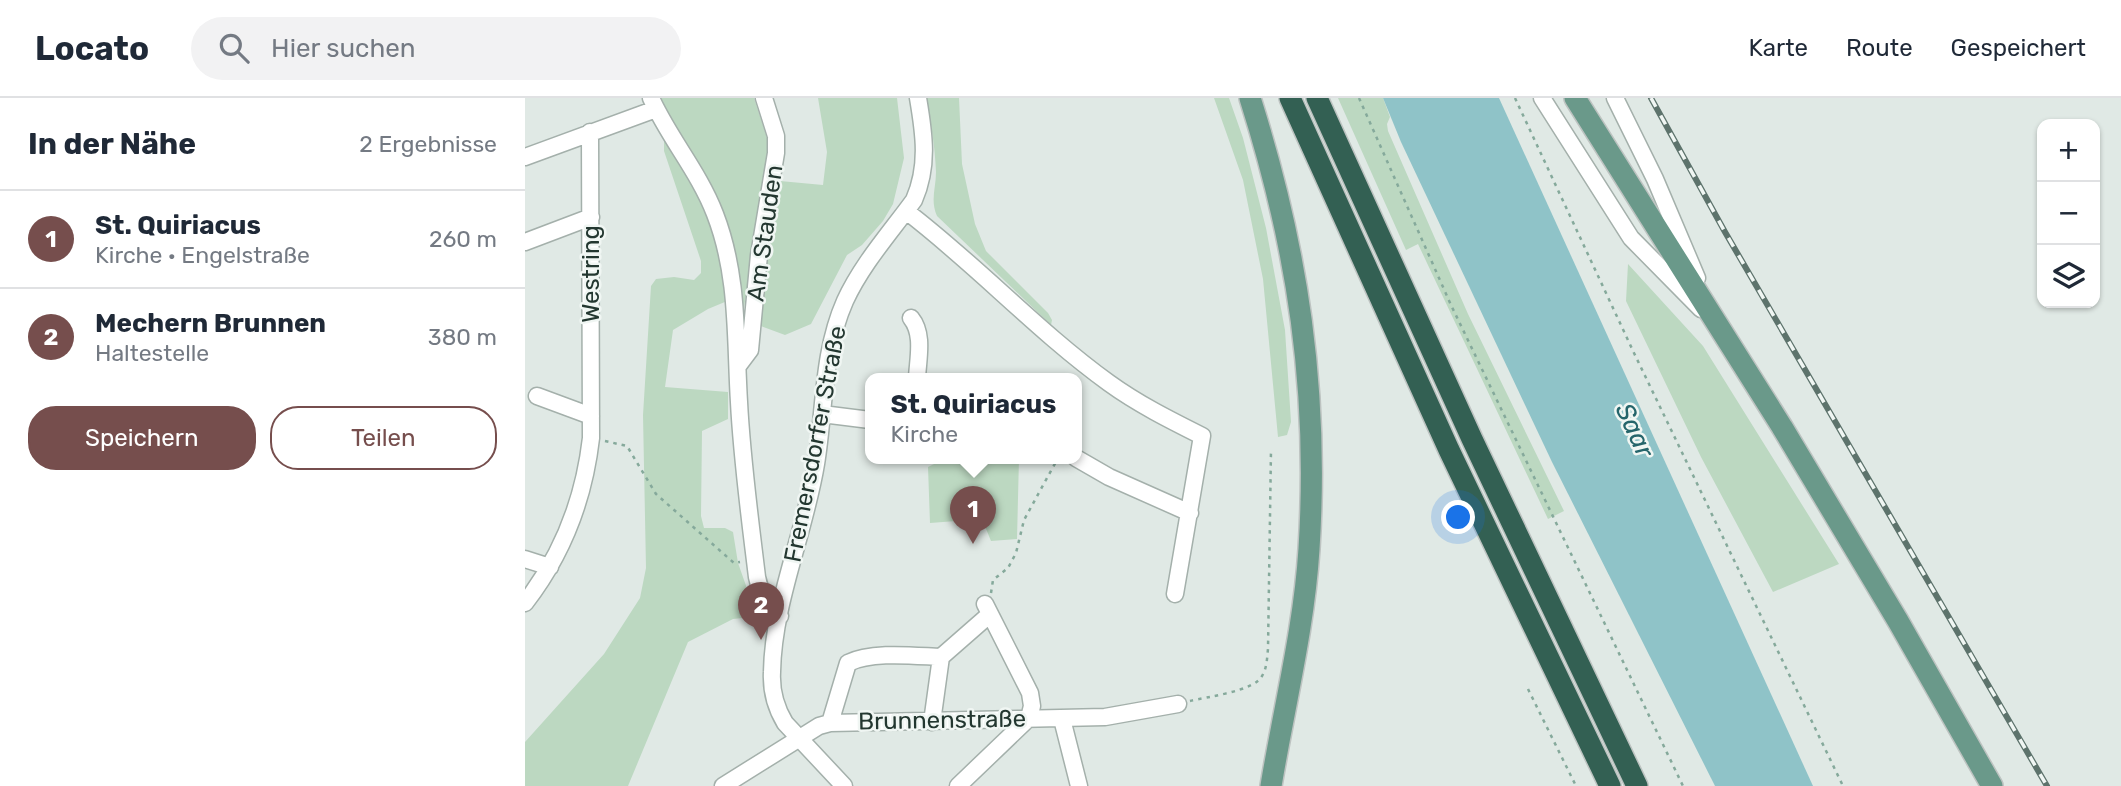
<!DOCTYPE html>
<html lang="de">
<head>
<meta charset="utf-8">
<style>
  body { margin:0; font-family:Rubik,sans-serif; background:#f2f2f3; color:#1f2937 }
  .controls { position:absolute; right:21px; top:21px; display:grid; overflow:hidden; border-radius:14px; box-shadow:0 2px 5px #0004 }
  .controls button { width:63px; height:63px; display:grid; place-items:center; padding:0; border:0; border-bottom:2px solid #e0e1e3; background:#fff; color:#1f2937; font:35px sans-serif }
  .you { position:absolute; left:934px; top:420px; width:24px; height:24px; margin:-18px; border:5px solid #fff; border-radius:50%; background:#1a73e8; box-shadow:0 0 0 10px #1a73e833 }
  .badge { display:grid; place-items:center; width:46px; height:46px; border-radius:50%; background:#764e4d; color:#fff; font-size:23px; font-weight:700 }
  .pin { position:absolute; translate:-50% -58px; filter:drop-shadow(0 2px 4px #0008) }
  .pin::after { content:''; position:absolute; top:37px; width:24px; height:21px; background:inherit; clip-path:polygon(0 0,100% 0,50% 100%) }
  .popup { position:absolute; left:340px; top:275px; width:217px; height:91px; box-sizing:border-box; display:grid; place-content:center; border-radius:14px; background:#fff; filter:drop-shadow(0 2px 5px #0005); font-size:23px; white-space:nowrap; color:#747a83 }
  .popup b { font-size:26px; color:#1f2937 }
  .popup::after { content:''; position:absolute; left:50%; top:100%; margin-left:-14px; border:14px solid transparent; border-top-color:#fff }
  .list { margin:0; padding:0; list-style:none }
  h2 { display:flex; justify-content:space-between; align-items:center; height:91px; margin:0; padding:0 28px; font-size:30px }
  h2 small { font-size:23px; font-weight:400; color:#747a83 }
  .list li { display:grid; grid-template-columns:46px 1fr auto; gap:21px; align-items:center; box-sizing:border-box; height:98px; padding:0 28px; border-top:2px solid #e0e1e3 }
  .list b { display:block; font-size:26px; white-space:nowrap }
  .list p { margin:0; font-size:23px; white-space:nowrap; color:#747a83 }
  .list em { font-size:23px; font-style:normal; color:#747a83 }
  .actions { display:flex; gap:14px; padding:21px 28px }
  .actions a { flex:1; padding:16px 0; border:2px solid #764e4d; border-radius:28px; text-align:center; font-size:24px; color:#764e4d }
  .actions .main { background:#764e4d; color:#fff }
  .icon { flex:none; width:38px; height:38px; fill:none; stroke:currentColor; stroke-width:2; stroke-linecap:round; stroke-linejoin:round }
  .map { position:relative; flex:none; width:1596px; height:688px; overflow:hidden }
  header { display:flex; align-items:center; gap:42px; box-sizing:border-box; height:98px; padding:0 35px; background:#fff; border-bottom:2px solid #e0e1e3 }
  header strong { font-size:33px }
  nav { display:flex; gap:38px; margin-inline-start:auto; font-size:24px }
  .search { width:490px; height:63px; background:#f2f2f3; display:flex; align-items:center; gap:18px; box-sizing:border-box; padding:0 24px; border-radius:38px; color:#747a83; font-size:26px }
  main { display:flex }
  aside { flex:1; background:#fff }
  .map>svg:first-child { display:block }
</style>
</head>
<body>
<header>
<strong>Locato</strong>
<div class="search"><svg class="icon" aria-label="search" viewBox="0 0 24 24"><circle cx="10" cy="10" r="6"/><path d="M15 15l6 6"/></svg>Hier suchen</div>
<nav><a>Karte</a><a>Route</a><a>Gespeichert</a></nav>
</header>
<main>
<aside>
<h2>In der Nähe<small>2 Ergebnisse</small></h2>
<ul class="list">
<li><span class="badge">1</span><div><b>St. Quiriacus</b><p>Kirche · Engelstraße</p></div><em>260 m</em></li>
<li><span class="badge">2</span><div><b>Mechern Brunnen</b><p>Haltestelle</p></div><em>380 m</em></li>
</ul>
<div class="actions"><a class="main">Speichern</a><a>Teilen</a></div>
</aside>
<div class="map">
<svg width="1596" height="688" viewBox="0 0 1596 688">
  <rect width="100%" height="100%" fill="#e0e9e5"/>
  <path fill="#bcd8c1" d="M136,0H229L246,52L218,215L207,201L183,211L148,232L140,289L203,294V321L177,333L176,418L179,430H200L208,434L213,465L231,516L227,519L208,521L163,544L103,688H0V644L79,556L115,500L121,470L118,317L126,188L131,181L149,179L169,182L176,175V163L139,53V44L148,27Z
    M293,0H372L379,60L368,106L358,123L337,147L322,157L286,226L260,237L236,228L242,162L255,83L298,87L302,54Z
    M401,0H434L437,66L450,126L461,153L523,215L527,222L526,227L412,118C405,102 411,90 411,74C410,48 406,25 401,0Z
    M689,0H704L718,40L741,130L760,232L766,324L762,337L753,339L738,181L718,82Z
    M813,0H858L865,19L862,26L863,33L943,216L1039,413L1023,421L893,146L881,152Z
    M1103,166L1178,248L1314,466L1248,494L1176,359L1101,203Z
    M411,360H494L492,441L466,443L457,421L405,425L403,369L411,365Z"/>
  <path fill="#8fc3c8" d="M858,0H974L1288,688H1190L1027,364L876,44Z"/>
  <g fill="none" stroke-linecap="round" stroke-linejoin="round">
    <defs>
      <path id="minor" d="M126,0C144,40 174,74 190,116C214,178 210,240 214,304C217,363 225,421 232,479C235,495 242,507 255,518
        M1017,0L1106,140L1176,211
        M1090,0L1130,81L1172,180
        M0,59L131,11
        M381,113C452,167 512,233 584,285C613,306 645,322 677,338L650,496
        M0,144L66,119
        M386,220C399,236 393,260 392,280
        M213,268L225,252L234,157L251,55V38L239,0
        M12,298L66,318
        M297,316L345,322
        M551,360L584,379L665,415
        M0,461L25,469
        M0,505C38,456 59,401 66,340L65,34
        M537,621L554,688
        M407,624L416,559L464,517
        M305,625L323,565C347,553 390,558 416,559
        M198,688L294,628L305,625L580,619L653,606
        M319,688L260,625C251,610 246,592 247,574C248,505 280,434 291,366C300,311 297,255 320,203C337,166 365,135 389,102C404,68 399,35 393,0
        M433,688L504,620L507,608L505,595L460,506"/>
      <path id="major" d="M725,0C773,151 794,292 784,451C779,531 759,609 746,688
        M1050,0L1257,329L1373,523L1467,688"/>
      <path id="highway" d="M765,0L924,352L1085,688
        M792,0L947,341L1112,688"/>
    </defs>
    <use href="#minor" stroke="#a4b0ab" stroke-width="19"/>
    <use href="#major" stroke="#bdc3c1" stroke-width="24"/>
    <use href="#highway" stroke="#bdc3c1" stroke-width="24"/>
    <path stroke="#85a99b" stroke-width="2.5" stroke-dasharray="3.5 5" stroke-linecap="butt" d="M834,0L926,207L1158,688
      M990,0L1109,255L1318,688
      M80,343L102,348L131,396L209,465L215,464
      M466,495L468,482L483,470L491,455L499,422L533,360
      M1003,591L1051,688
      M665,603C681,599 730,593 737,578C742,570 742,560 743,551L746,352"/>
    <use href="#minor" stroke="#fff" stroke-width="16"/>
    <use href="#major" stroke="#6a998a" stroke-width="21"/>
    <use href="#highway" stroke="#336053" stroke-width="21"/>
    <defs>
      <path id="rail" d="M1126,0L1200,134L1522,688"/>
    </defs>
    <use href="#rail" stroke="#5d736c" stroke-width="6"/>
    <use href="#rail" stroke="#f0f6f3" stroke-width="3.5" stroke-dasharray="10" stroke-linecap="butt"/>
  </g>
  <g text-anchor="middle" stroke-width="5" stroke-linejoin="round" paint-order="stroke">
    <g font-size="24" fill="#233730" stroke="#f0f6f3">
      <text transform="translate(240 135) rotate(-82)" y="8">Am Stauden</text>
      <text transform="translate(66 176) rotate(-90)" y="8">Westring</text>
      <text transform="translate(290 346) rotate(-79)" y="8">Fremersdorfer Straße</text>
      <text transform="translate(417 622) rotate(-1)" y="8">Brunnenstraße</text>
    </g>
    <g font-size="26" font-style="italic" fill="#25656b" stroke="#f0f6f3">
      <text transform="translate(1110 332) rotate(65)" y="9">Saar</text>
    </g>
  </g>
</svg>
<div class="controls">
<button>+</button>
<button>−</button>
<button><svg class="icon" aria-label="layers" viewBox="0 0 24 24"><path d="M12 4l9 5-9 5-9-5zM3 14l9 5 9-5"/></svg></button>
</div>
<div class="you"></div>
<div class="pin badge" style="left:448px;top:446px">1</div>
<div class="popup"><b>St. Quiriacus</b>Kirche</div>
<div class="pin badge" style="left:236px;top:542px">2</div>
</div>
</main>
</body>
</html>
